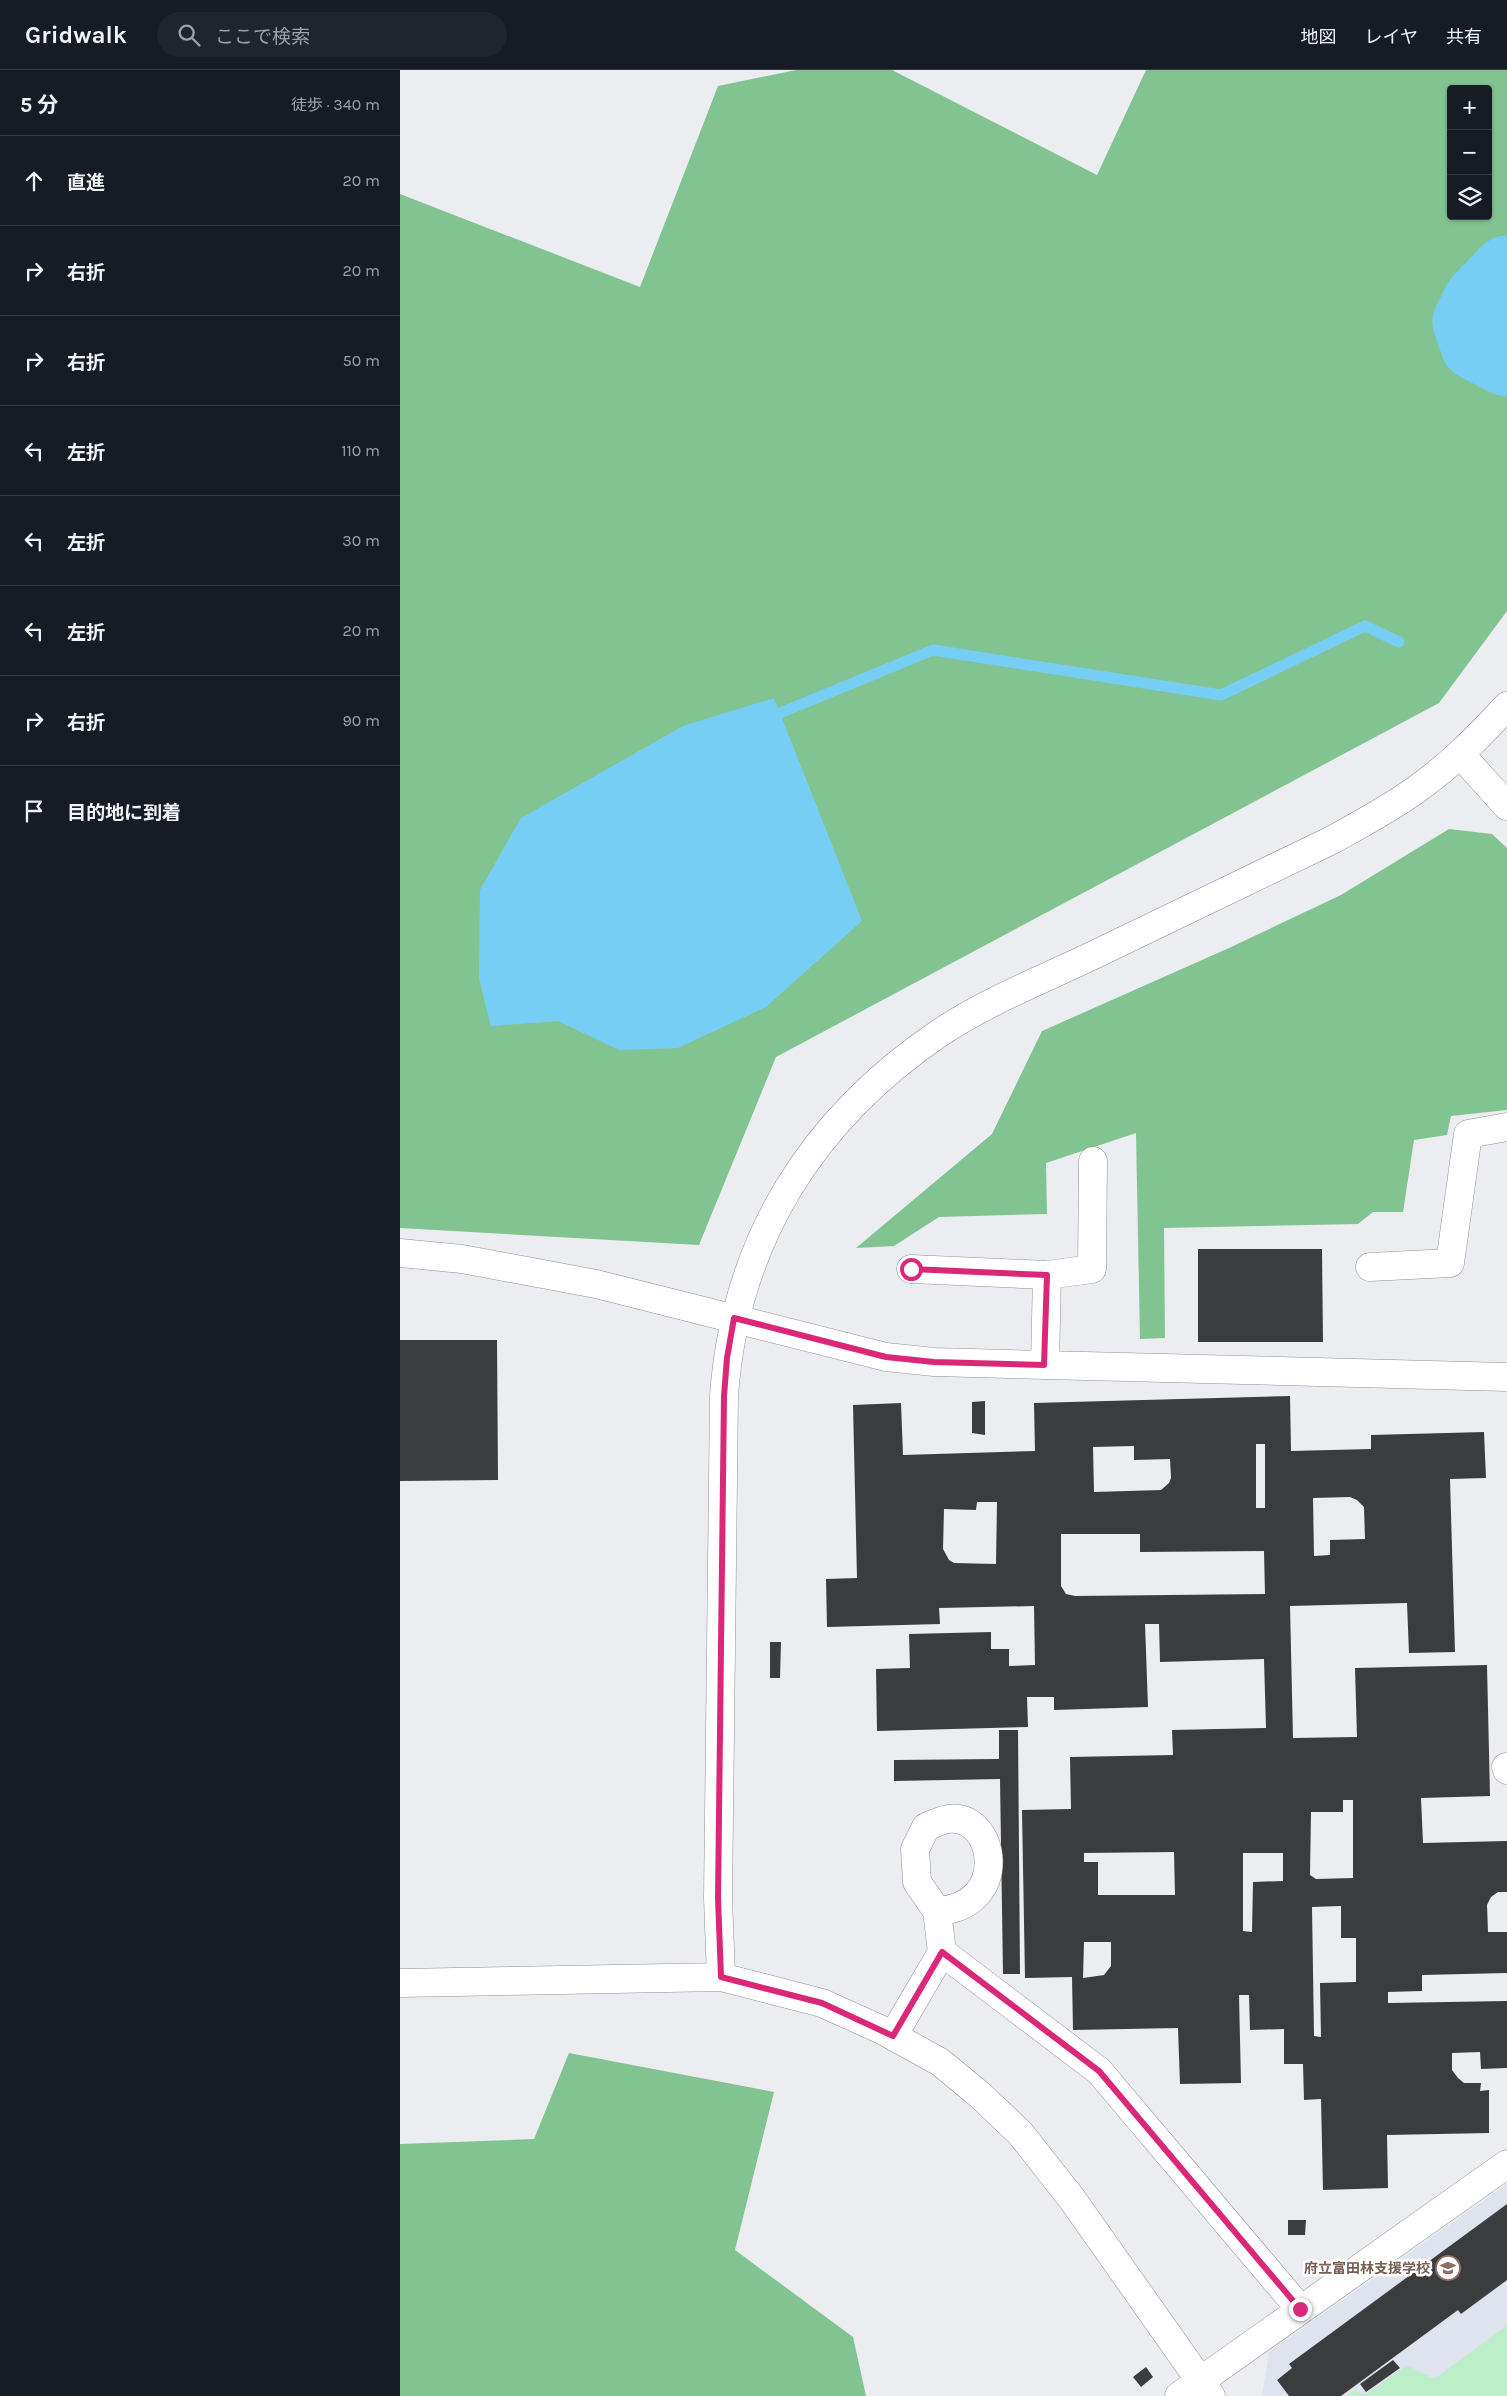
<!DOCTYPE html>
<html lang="ja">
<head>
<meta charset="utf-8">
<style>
  body { margin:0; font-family:Karla,"Noto Sans JP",sans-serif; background:#20242c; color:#f1f3f6 }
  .controls { position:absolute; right:15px; top:15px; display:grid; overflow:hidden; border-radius:5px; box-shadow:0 1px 4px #0004 }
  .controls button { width:45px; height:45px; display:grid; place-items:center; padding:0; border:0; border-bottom:1px solid #363941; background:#171b24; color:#f1f3f6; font:25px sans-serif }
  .stop { position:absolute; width:15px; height:15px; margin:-11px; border:4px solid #db2777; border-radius:50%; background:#fff }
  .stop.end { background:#db2777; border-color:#fff; box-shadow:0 1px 5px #0008 }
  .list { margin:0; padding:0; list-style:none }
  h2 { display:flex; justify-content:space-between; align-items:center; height:65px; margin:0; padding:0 20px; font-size:21px }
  h2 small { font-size:16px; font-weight:400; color:#9ea1a6 }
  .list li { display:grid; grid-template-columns:32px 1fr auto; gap:15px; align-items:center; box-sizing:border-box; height:90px; padding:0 20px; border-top:1px solid #363941 }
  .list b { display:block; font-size:19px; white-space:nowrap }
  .list em { font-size:16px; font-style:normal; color:#9ea1a6 }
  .icon { flex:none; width:28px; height:28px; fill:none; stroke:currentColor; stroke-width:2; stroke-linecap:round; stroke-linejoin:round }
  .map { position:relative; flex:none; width:1107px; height:2326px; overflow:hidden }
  header { display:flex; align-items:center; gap:30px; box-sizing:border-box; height:70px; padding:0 25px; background:#171b24; border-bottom:1px solid #363941 }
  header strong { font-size:24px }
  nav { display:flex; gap:28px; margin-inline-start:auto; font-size:18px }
  .search { width:350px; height:45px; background:#20242c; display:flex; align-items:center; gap:12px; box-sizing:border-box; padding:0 18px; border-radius:28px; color:#9ea1a6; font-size:19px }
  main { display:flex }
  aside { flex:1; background:#171b24 }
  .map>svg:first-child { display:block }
</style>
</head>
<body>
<header>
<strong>Gridwalk</strong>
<div class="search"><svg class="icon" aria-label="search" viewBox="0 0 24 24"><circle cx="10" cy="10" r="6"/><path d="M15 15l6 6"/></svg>ここで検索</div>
<nav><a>地図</a><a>レイヤ</a><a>共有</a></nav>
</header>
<main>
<aside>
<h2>5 分<small>徒歩 · 340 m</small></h2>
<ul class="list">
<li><svg class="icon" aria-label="ahead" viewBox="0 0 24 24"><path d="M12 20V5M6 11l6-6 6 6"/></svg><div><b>直進</b></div><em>20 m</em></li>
<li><svg class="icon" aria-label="right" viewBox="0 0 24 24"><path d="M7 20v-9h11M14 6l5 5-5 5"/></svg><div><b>右折</b></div><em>20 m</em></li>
<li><svg class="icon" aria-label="right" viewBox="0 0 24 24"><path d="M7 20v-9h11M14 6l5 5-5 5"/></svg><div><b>右折</b></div><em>50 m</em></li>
<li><svg class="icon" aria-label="left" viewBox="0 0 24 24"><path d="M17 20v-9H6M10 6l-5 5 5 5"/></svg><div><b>左折</b></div><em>110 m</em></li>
<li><svg class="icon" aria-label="left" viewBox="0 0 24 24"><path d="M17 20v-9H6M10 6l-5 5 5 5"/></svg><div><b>左折</b></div><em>30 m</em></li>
<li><svg class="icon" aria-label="left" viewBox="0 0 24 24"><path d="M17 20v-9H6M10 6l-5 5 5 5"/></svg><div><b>左折</b></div><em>20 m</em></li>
<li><svg class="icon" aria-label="right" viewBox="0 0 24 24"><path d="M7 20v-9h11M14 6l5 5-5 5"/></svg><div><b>右折</b></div><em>90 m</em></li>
<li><svg class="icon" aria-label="arrive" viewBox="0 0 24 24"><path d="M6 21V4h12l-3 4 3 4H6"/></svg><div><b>目的地に到着</b></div></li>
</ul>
</aside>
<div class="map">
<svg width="1107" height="2326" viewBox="0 0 1107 2326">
  <rect width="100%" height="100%" fill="#ebedf0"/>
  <path fill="#dee3ed" d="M1107,2114V2326H862L869,2282Z"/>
  <path fill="#bceec7" d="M1107,2256V2326H947L953,2321L967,2324L1007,2295L1034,2309Z"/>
  <path fill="#81c492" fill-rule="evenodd" d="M396,0H492L697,105L746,0H1107V234L1093,259L1107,271V541L1039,633L376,987L299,1175L0,1158V124L240,217L318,16ZM1051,19H1088V146H1051Z
    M1049,759L1092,764L1107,778V1040L1051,1046L1047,1065L1014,1070L1003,1142H973L958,1154L764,1158L765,1268L740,1269L736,1063L646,1093L647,1144L539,1147L494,1176L456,1178L592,1064L642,961L829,878L941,825Z
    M169,1983L374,2022L335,2180L453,2267L466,2326H0V2074L134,2069Z"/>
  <path fill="#77cef4" d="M374,628L462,851L366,937L278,978L219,980L158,951L91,956L79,908L80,820L121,748L283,656Z"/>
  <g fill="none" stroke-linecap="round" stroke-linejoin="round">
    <path stroke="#77cef4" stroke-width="11" d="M380,643L533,580L821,625L965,556L999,572"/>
    <path stroke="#77cef4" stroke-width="71" d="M1107,201L1079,230L1068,252L1076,275L1107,291"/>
  </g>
  <path fill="#3b3c3e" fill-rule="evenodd" d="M798,1179H922L923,1272H798Z
    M0,1270H97L98,1410L0,1411Z
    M890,1326L891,1381L971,1379V1365L1084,1362L1086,1408L1050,1409L1055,1582L1009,1583L1007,1533L890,1536L893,1668L957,1667L955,1598L1087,1595L1090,1726L1021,1728L1023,1773L1107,1771V1822H1098L1091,1827L1087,1835L1088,1862H1107V1903L1022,1905V1921L988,1922V1933L1107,1931V1998L1081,1999L1080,1982L1052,1983V2000L1058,2008L1064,2013H1081L1080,2021L1089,2020V2063L987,2065L988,2118L923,2120L921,2029L904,2030L903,1994H884V1959L850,1960L849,1925H839L841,2013L780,2014L778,1958L673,1960L672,1907L625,1908L622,1740L671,1739L670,1687L773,1685L772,1660L866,1658L864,1589L760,1592L759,1554H745L748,1637L654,1640V1627H627L628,1657L477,1661L476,1599L510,1598L509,1564L591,1562V1579H609V1596L635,1595L634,1536L539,1538L540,1554L427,1557L426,1509L457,1508L453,1335L501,1333L503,1385L635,1381L634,1333ZM856,1374H865V1438H856ZM734,1376V1390L770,1389L771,1408L769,1413L761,1420L694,1422L693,1377ZM950,1427L957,1430L964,1437L965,1469L930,1470V1485L914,1486L913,1428ZM577,1432H597L596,1494L554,1493L549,1490L543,1479L544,1439L576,1440ZM661,1464H740V1482L864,1481L865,1524L675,1526L666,1524L661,1516ZM943,1730H953V1808L916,1809L910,1805L911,1742H943ZM774,1782L775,1825H698V1792H684V1783ZM843,1783H883V1811L853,1812L852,1862L843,1861ZM941,1836V1868H956V1912L920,1913L921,1967L914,1966L912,1837ZM684,1872H711V1896L704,1905L683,1908Z
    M585,1331V1365L572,1363V1332Z
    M370,1572H381L380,1608H370Z
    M599,1660H618L620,1904H603L600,1709L494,1711V1690L599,1689Z
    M1107,2134V2210L1061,2244L1058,2240L941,2326H889L877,2310L892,2298L889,2294Z
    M888,2150H906L905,2165H888Z
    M993,2290L1000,2298L966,2322L960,2314Z
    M746,2297L753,2307L741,2317L733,2307Z"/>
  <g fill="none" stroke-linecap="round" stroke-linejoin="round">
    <defs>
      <path id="minor" d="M1060,684L1107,736
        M0,1183L62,1189L196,1214L486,1287L534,1292L1107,1307
        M970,1197L1050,1193L1068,1064L1107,1057
        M511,1199L647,1205L692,1199L693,1091
        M645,1295L647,1205
        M1106,1697L1107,1700
        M542,1882L699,2001L900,2239
        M321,1907L318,1828L324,1326C335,1171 412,1049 541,962C591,929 649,907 702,881C779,844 855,807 932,770C961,754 991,738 1017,719C1051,695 1079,666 1107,636
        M0,1913L321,1907L422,1933L482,1960L540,1992L580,2025L620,2063L672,2129L811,2326
        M493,1966L542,1882L537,1841L517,1812L515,1779L526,1757C533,1754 541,1750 548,1749C596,1742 612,1837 537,1841
        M779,2326L1107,2094"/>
    </defs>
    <use href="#minor" stroke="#8f9093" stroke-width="29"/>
    <use href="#minor" stroke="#fff" stroke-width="28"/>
  </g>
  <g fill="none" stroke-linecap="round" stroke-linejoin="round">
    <path stroke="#db2777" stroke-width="6" d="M511,1199L647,1205L644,1295L534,1292L486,1287L334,1248L327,1288L324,1326L318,1828L321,1907L422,1933L493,1966L542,1882L699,2001L900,2239"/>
  </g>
  <defs>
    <symbol id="school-ring" viewBox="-11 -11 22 22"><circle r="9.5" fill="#fff" stroke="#8d6e63" stroke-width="1.5"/><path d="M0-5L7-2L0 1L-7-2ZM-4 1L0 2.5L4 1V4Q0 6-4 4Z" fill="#8d6e63"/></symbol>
  </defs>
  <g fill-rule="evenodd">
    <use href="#school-ring" x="1034" y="2184" width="28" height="28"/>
  </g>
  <g text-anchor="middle" stroke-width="5" stroke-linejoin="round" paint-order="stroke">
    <g font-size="14" font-weight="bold" fill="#785e54" stroke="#fff" text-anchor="end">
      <text x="1030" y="2203">府立富田林支援学校</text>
    </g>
  </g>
</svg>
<div class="controls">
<button>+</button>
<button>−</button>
<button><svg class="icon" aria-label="layers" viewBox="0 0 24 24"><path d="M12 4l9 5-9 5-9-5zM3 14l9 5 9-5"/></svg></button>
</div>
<div class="stop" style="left:511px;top:1199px"></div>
<div class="stop end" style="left:900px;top:2239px"></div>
</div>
</main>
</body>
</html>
